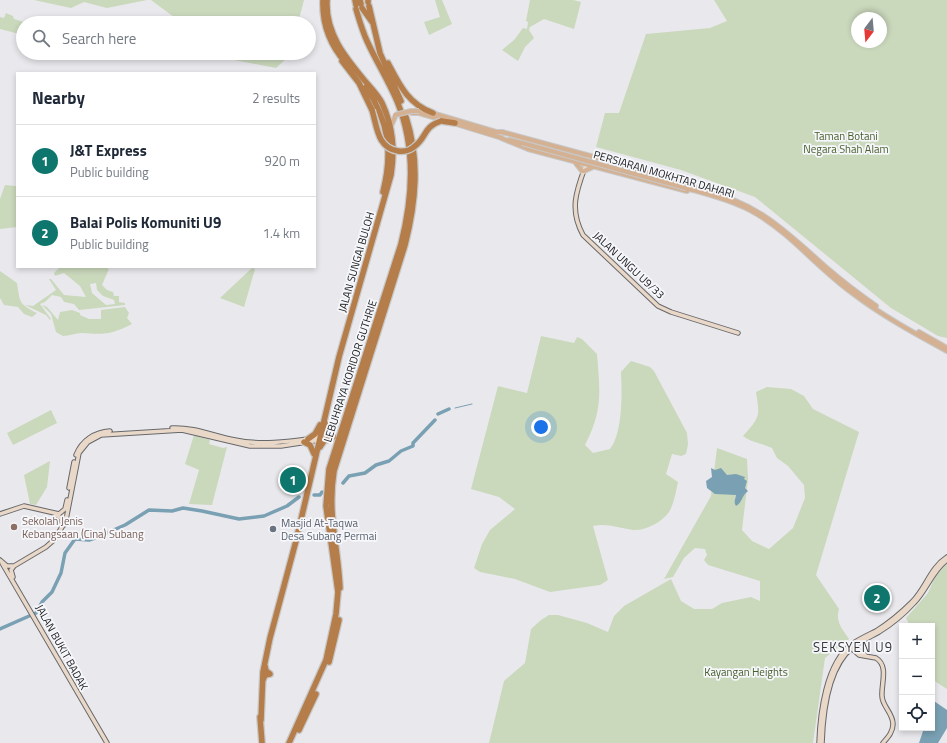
<!DOCTYPE html>
<html lang="en">
<head>
<meta charset="utf-8">
<style>
  body { margin:0; font-family:"Titillium Web",sans-serif; background:#f6f6f7; color:#1f2937 }
  .controls { position:absolute; right:12px; bottom:12px; display:grid; overflow:hidden; border-radius:0px; box-shadow:0 2px 6px #0003 }
  .controls button { width:36px; height:36px; display:grid; place-items:center; padding:0; border:0; border-bottom:1px solid #e0e1e3; background:#fff; color:#1f2937; font:20px sans-serif }
  .compass { position:absolute; left:851px; top:12px; width:36px; height:36px; border-radius:50%; background:#fff; box-shadow:0 2px 6px #0003; rotate:196deg }
  .you { position:absolute; left:541px; top:427px; width:14px; height:14px; margin:-10px; border:3px solid #fff; border-radius:50%; background:#1a73e8; box-shadow:0 0 0 6px #1a73e833 }
  .badge { display:grid; place-items:center; width:26px; height:26px; border-radius:50%; background:#0f766e; color:#fff; font-size:13px; font-weight:700 }
  .pin { position:absolute; translate:-50% -50%; border:2px solid #fff; box-shadow:0 1px 4px #0006 }
  .list { margin:0; padding:0; list-style:none }
  h2 { display:flex; justify-content:space-between; align-items:center; height:52px; margin:0; padding:0 16px; font-size:17px }
  h2 small { font-size:13px; font-weight:400; color:#747a83 }
  .list li { display:grid; grid-template-columns:26px 1fr auto; gap:12px; align-items:center; box-sizing:border-box; height:72px; padding:0 16px; border-top:1px solid #e0e1e3 }
  .list b { display:block; font-size:15px; white-space:nowrap }
  .list p { margin:0; font-size:13px; white-space:nowrap; color:#747a83 }
  .list em { font-size:13px; font-style:normal; color:#747a83 }
  .icon { flex:none; width:22px; height:22px; fill:none; stroke:currentColor; stroke-width:2; stroke-linecap:round; stroke-linejoin:round }
  .map { position:relative; flex:none; width:947px; height:743px; overflow:hidden }
  .search { position:absolute; background:#fff; box-shadow:0 2px 6px #0003; left:16px; top:16px; width:300px; height:44px; display:flex; align-items:center; gap:10px; box-sizing:border-box; padding:0 14px; border-radius:22px; color:#747a83; font-size:15px }
  .panel { position:absolute; background:#fff; box-shadow:0 2px 6px #0003; left:16px; top:72px; width:300px; height:196px; border-radius:0px }
  .map>svg:first-child { display:block }
</style>
</head>
<body>
<div class="map">
<svg width="947" height="743" viewBox="0 0 947 743">
  <rect width="100%" height="100%" fill="#e9e9ed"/>
  <path fill="#cad8bc" fill-rule="evenodd" d="M34,0H147L107,8L84,2L71,8Z
    M151,0H304L298,23H182Z
    M435,0H442L452,24L429,35L424,22L440,17Z
    M530,0H573L581,2L574,29L544,19L530,27L529,30L534,38L525,47L518,61L502,50L514,40L523,28L527,29L528,22L526,21Z
    M714,0H947V338L938,336L891,308L755,197L681,170L596,147L605,113H619L646,34L710,28L727,21ZM857,18H881V42H857Z
    M6,13L13,16L14,19L27,23H23V35L0,29V17L4,18Z
    M221,53H289L287,58L276,68L229,59Z
    M5,185L16,186L17,189V227L0,229V199Z
    M0,265V271L17,283C20,303 19,304 37,313L32,317L24,314L18,307L4,305L0,298Z
    M60,267H104L109,269L102,285L107,290L113,292L114,296H119V302L125,303V305L79,310L74,304L64,302L61,297L52,295L45,302L40,304L51,319L50,320L46,315L25,305L33,306L56,290L49,279H51L64,295L86,297L80,286L64,273L55,276L54,273ZM90,284L96,283L97,290L103,296L114,300L115,304L106,305L92,293Z
    M252,268L255,269L244,307L220,298Z
    M42,305L47,307L58,320L60,312L72,310L80,313V315L89,319H101V310L125,307L129,313L127,318L132,324C112,334 105,335 82,333C76,333 69,336 63,336L56,332L51,314Z
    M541,336L574,343L577,337L582,339L597,354C600,392 603,410 585,445L593,453L610,449C623,432 622,393 621,372L631,361L650,367L654,371L687,433L688,444L686,454L681,456L672,454L666,474L678,482C676,491 674,504 669,512C662,522 646,531 633,530C619,528 607,523 593,526L608,580L600,585L550,592L515,579L480,572L474,568L482,544L490,530L515,509L499,497L471,489L498,386L527,393Z
    M767,387L791,389L804,396L813,409L859,432L816,575L839,609C835,621 842,629 849,639L825,658L813,743H489L504,681L525,663L531,629L541,620L549,615H558L587,623L608,632L614,616L624,606L671,579L681,601L694,609H712L722,603L751,597L760,601V581L708,565L704,560L707,555L705,549L695,548L684,558L673,577L664,579L711,496L717,448L747,459L748,479L742,530L752,541L769,549L793,528L805,498L804,485L788,466L777,458L772,448C762,443 752,443 743,436C760,417 760,417 756,392Z
    M51,410L57,423L13,445L7,433Z
    M194,435L210,440L209,444L223,448L227,447L212,505L189,504L199,470L185,464Z
    M50,461L47,487L36,505L30,504L24,475Z
    M947,563V689L936,682L932,676V626H910L906,618L928,593L935,577Z"/>
  <path fill="#7aa0b3" d="M711,468L715,470L721,468L727,475L736,474L745,477L744,479L747,481L745,488L748,491C741,496 743,502 736,506C733,501 736,499 736,495L715,494L707,488L706,481L712,477Z
    M934,701L947,710V728L938,743H919L924,728H932V712Z"/>
  <g fill="none" stroke-linecap="round" stroke-linejoin="round">
    <path stroke="#7aa0b3" stroke-width="1" d="M455,408L472,404"/>
    <path stroke="#7aa0b3" stroke-width="3.5" d="M438,414L449,409
      M343,483L349,476L365,473L376,465L389,461L401,451L413,446V443L435,420
      M314,495H320L322,492
      M0,629L36,613L42,602L52,592L61,573L65,553L75,539L89,540L95,538L125,525L149,510L172,511L183,508L202,511L239,519L264,516L287,506L299,497"/>
    <defs>
      <path id="secondary" d="M589,156C579,185 567,206 583,235L658,306L671,312L738,333
        M172,428C194,427 214,436 235,440C264,446 292,441 321,437
        M76,455C82,440 95,432 110,431
        M69,488L74,462
        M0,514L24,506L59,514L65,509L67,500
        M55,514L61,518L63,526
        M0,560L7,566H14L46,547L55,539L66,520L79,453L88,442L101,435L182,430L250,446H281L320,440
        M2,563L107,743
        M13,577L11,570L14,566
        M852,645L865,655
        M850,647L859,655L876,658C889,666 881,684 882,696C882,706 893,713 893,724C893,732 888,737 883,743
        M819,743C820,713 826,663 852,644C859,639 868,635 876,631C889,623 901,613 912,602C926,588 930,568 947,557
        M822,743C823,713 828,667 853,647C861,641 870,637 879,632C892,624 904,614 914,603C927,590 932,571 947,560"/>
      <path id="primary" d="M412,113H419L443,120
        M432,113L496,132
        M453,123L502,138
        M391,126L395,117
        M494,132H502L605,160L703,190
        M501,138L528,149L687,191
        M509,140L522,143
        M575,162L582,171
        M584,171L593,167
        M686,188C710,195 735,201 757,214C792,235 818,268 851,292C881,315 914,333 947,351
        M701,190C759,203 785,231 828,269C843,282 859,294 876,306
        M919,332L947,348"/>
      <path id="highway" d="M323,0C322,25 330,45 346,63
        M355,0L356,5
        M360,0L361,4
        M368,0V2
        M369,6L380,53L401,101
        M362,8L372,22
        M342,61L359,83L372,110
        M388,63C399,84 408,104 433,113
        M366,87C389,122 393,152 383,192
        M441,121L455,123
        M325,423L327,430L333,435
        M308,439L315,434L320,425
        M304,442L310,445L314,454
        M320,447L324,441L333,437
        M340,588C338,545 327,515 334,471L405,245C416,202 420,160 406,117
        M329,662L339,620
        M263,680L265,675L270,674L266,671L265,666
        M260,717L262,743
        M261,720L263,672L270,638L296,541L339,357L391,175C395,149 393,127 382,103C378,95 371,88 365,81C345,57 325,33 327,0
        M299,730L316,694
        M289,743L326,660L336,614L338,592L326,506L329,469L401,244C413,197 416,147 397,101C388,80 376,61 367,41C362,30 359,19 356,9"/>
    </defs>
    <use href="#secondary" stroke="#67686b" stroke-width="5.5"/>
    <use href="#primary" stroke="#c8c8c8" stroke-width="6"/>
    <use href="#highway" stroke="#c8c8c8" stroke-width="8"/>
    <use href="#secondary" stroke="#e9d8c8" stroke-width="3.5"/>
    <use href="#primary" stroke="#d3b192" stroke-width="4"/>
    <use href="#highway" stroke="#b57d49" stroke-width="5.5"/>
    <defs>
      <path id="primary-bridge" d="M395,115L411,111H419
        M522,143L686,188"/>
      <path id="highway-bridge" d="M372,110C377,126 377,148 398,151C404,152 411,150 415,146C427,137 423,127 441,121"/>
    </defs>
    <use href="#primary-bridge" stroke="#c8c8c8" stroke-width="6" stroke-linecap="butt"/>
    <use href="#highway-bridge" stroke="#c8c8c8" stroke-width="8" stroke-linecap="butt"/>
    <use href="#primary-bridge" stroke="#d3b192" stroke-width="4"/>
    <use href="#highway-bridge" stroke="#b57d49" stroke-width="5.5"/>
  </g>
  <circle fill="#8d6e63" stroke="#f6f7fb" stroke-width="1.5" cx="14" cy="527" r="4"/>
  <circle fill="#6b7280" stroke="#f6f7fb" stroke-width="1.5" cx="273" cy="529" r="4"/>
  <g text-anchor="middle" stroke-width="3.5" stroke-linejoin="round" paint-order="stroke">
    <g font-size="11" fill="#475d2a" stroke="#f6f7fb">
      <text x="846" y="140">Taman Botani<tspan x="846" dy="13">Negara Shah Alam</tspan></text>
      <text x="746" y="676">Kayangan Heights</text>
    </g>
    <g font-size="11" fill="#19191a" stroke="#f6f7fb">
      <text transform="translate(664 174) rotate(16)" y="4">PERSIARAN MOKHTAR DAHARI</text>
      <text transform="translate(356 262) rotate(-74)" y="4">JALAN SUNGAI BULOH</text>
      <text transform="translate(629 265) rotate(43)" y="4">JALAN UNGU U9/33</text>
      <text transform="translate(350 371) rotate(-72)" y="4">LEBUHRAYA KORIDOR GUTHRIE</text>
      <text transform="translate(62 647) rotate(61)" y="4">JALAN BUKIT BADAK</text>
    </g>
    <g font-size="11" fill="#785e54" stroke="#f6f7fb" text-anchor="start">
      <text x="22" y="525">Sekolah Jenis<tspan x="22" dy="13">Kebangsaan (Cina) Subang</tspan></text>
    </g>
    <g font-size="11" fill="#5b616d" stroke="#f6f7fb" text-anchor="start">
      <text x="281" y="527">Masjid At-Taqwa<tspan x="281" dy="13">Desa Subang Permai</tspan></text>
    </g>
    <g font-size="13" letter-spacing="1" fill="#37373a" stroke="#f6f7fb">
      <text x="853" y="652">SEKSYEN U9</text>
    </g>
  </g>
</svg>
<div class="controls">
<button>+</button>
<button>−</button>
<button><svg class="icon" aria-label="locate" viewBox="0 0 24 24"><circle cx="12" cy="12" r="6"/><path d="M12 2v4M12 18v4M2 12h4M18 12h4"/></svg></button>
</div>
<svg class="compass" viewBox="-18 -18 36 36"><path d="M0-13l5 13h-10z" fill="#e53935"/><path d="M0 13l5-13h-10z" fill="#747a83"/></svg>
<div class="you"></div>
<div class="pin badge" style="left:293px;top:480px">1</div>
<div class="pin badge" style="left:877px;top:598px">2</div>
<div class="search"><svg class="icon" aria-label="search" viewBox="0 0 24 24"><circle cx="10" cy="10" r="6"/><path d="M15 15l6 6"/></svg>Search here</div>
<section class="panel">
<h2>Nearby<small>2 results</small></h2>
<ul class="list">
<li><span class="badge">1</span><div><b>J&amp;T Express</b><p>Public building</p></div><em>920 m</em></li>
<li><span class="badge">2</span><div><b>Balai Polis Komuniti U9</b><p>Public building</p></div><em>1.4 km</em></li>
</ul>
</section>
</div>
</body>
</html>
